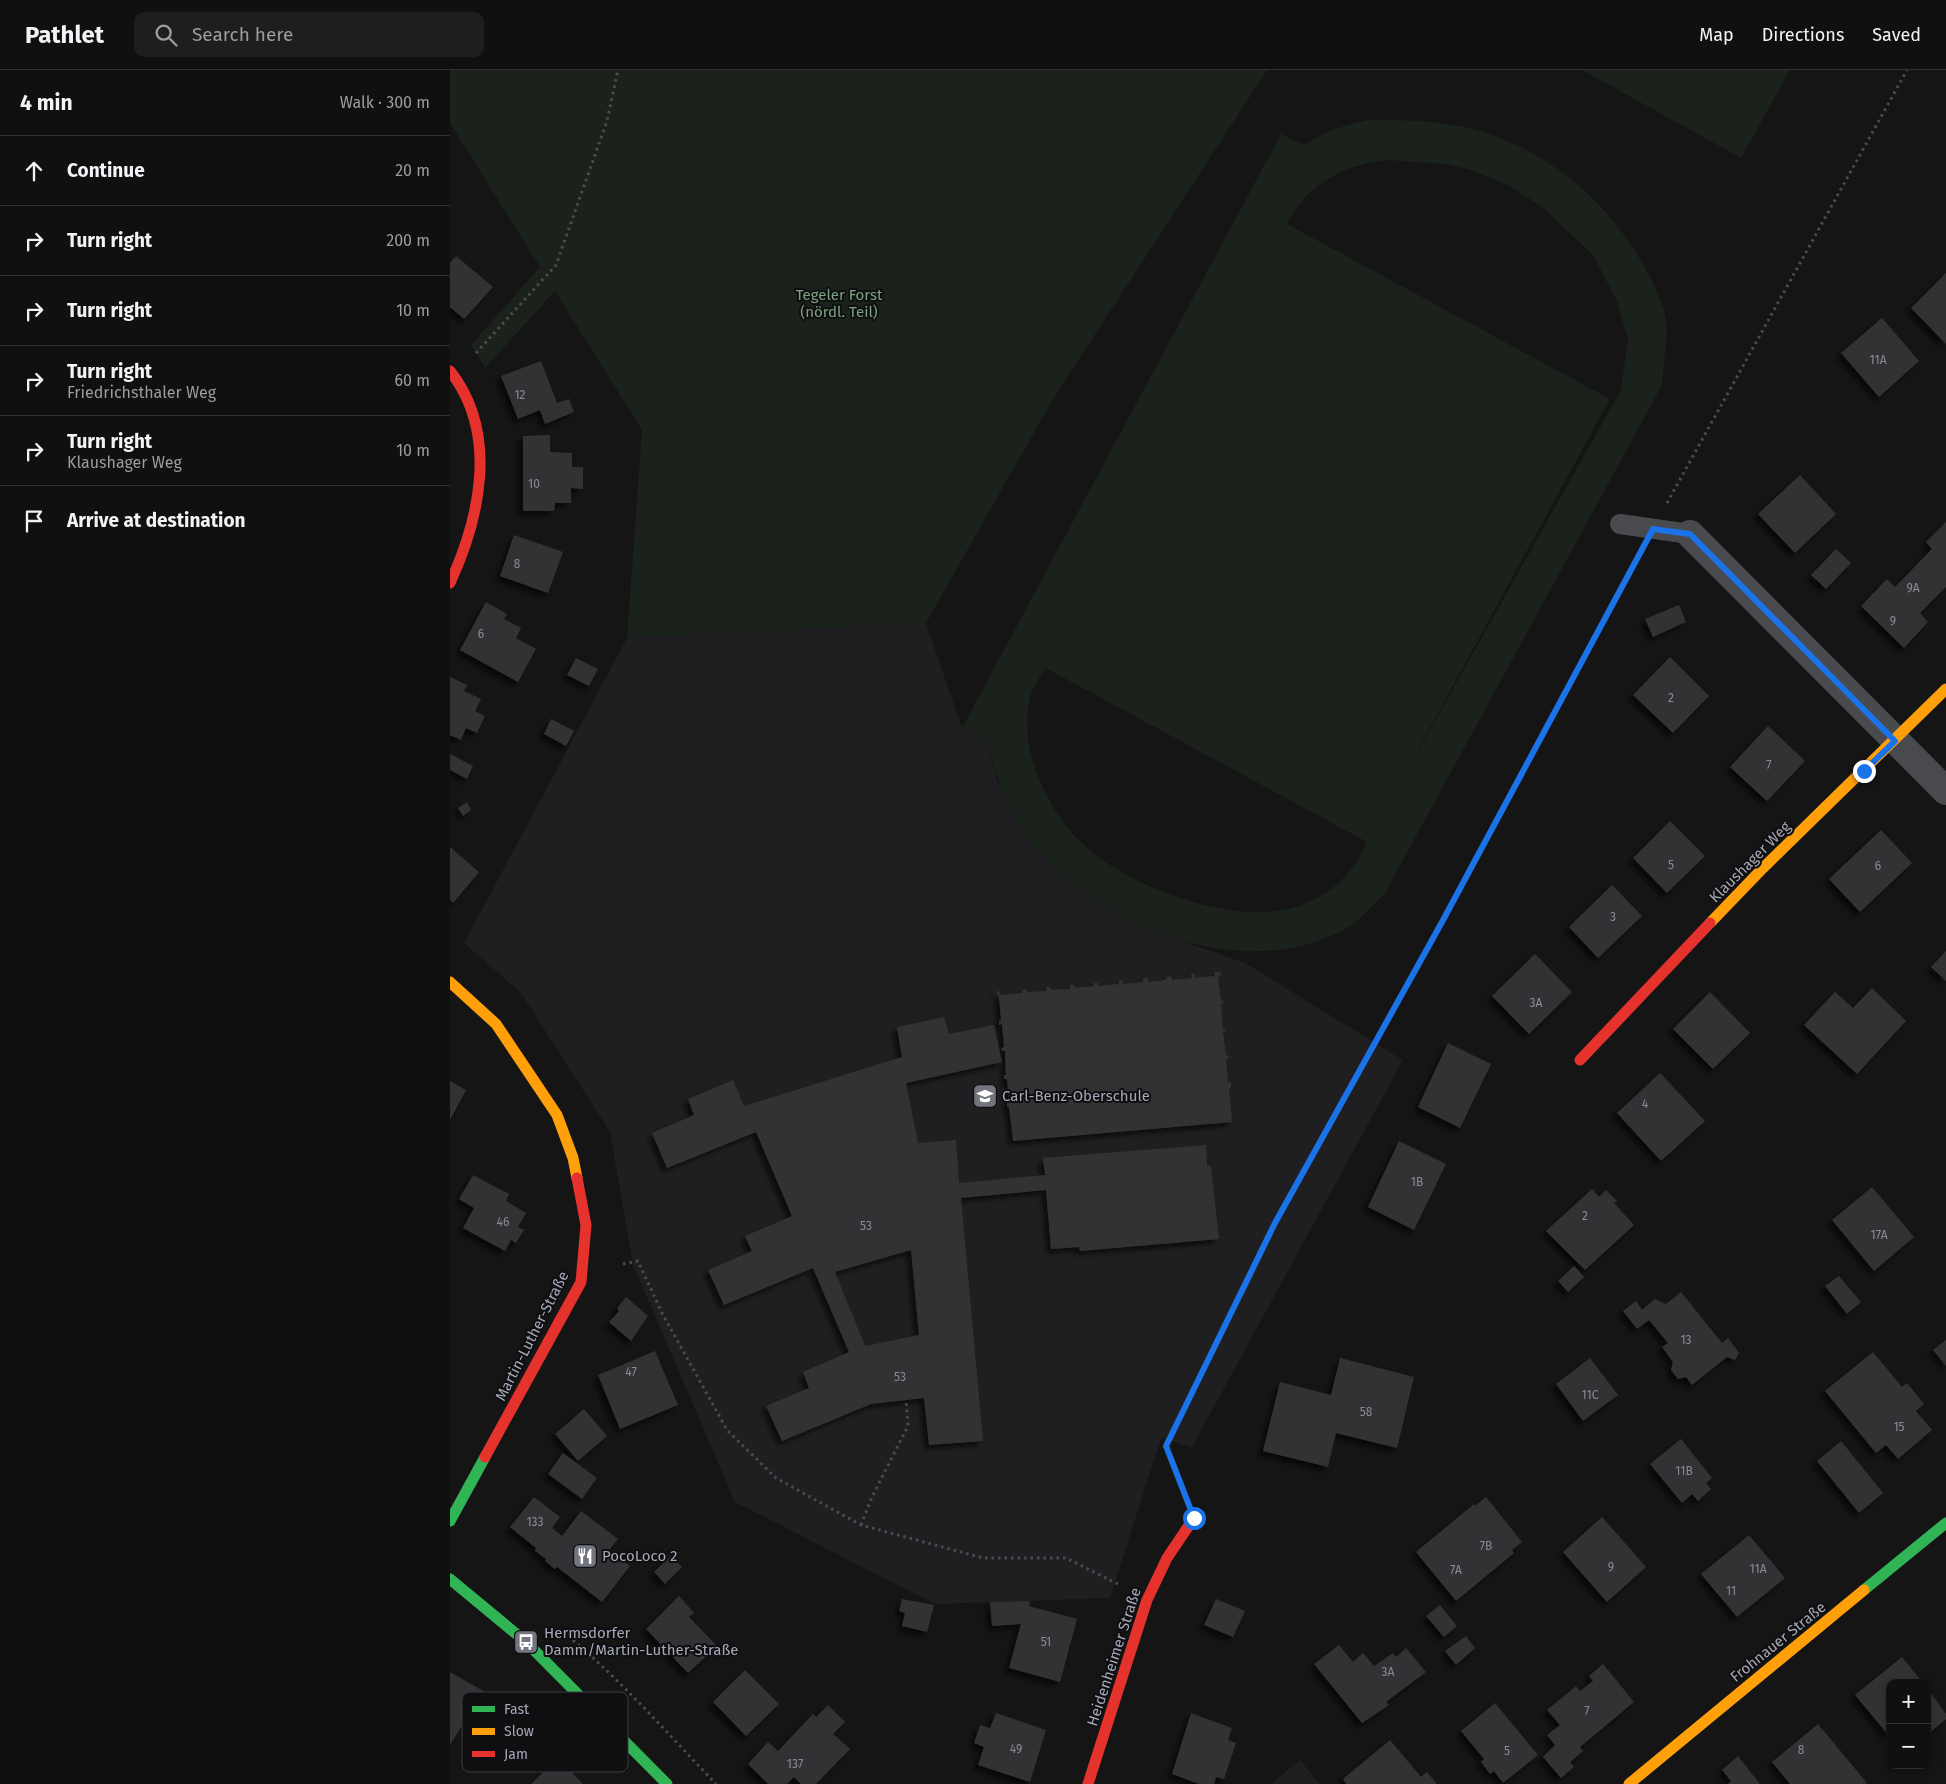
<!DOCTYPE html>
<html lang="en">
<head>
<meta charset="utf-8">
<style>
  body { margin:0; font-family:"Fira Sans",sans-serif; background:#1e1e1e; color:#f1f3f6 }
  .controls { position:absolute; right:15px; bottom:15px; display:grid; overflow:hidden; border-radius:10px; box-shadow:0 2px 8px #0003 }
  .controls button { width:45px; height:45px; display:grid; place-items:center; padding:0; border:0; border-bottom:1px solid #303030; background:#101010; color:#f1f3f6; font:25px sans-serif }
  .stop { position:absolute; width:15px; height:15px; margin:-11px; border:4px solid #1a73e8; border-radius:50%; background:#fff }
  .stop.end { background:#1a73e8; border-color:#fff; box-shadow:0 1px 5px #0008 }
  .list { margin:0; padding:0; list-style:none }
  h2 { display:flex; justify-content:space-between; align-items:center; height:65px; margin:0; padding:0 20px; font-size:21px }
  h2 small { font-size:16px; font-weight:400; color:#9c9d9f }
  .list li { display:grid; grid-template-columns:32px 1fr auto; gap:15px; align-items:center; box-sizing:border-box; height:70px; padding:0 20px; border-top:1px solid #303030 }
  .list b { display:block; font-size:19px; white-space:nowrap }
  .list p { margin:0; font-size:16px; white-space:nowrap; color:#9c9d9f }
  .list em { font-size:16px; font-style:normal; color:#9c9d9f }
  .icon { flex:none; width:28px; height:28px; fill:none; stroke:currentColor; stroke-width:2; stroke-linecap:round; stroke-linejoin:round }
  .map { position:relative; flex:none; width:1496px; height:1714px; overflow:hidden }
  header { display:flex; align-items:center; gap:30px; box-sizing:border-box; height:70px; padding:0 25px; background:#101010; border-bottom:1px solid #303030 }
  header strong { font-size:24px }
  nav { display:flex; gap:28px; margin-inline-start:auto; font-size:18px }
  .search { width:350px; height:45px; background:#1e1e1e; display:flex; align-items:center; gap:12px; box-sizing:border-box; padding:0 18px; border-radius:10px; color:#9c9d9f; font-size:19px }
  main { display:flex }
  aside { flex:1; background:#101010 }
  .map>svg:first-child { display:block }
</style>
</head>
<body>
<header>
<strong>Pathlet</strong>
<div class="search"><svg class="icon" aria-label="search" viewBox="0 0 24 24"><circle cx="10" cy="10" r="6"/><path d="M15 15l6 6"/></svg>Search here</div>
<nav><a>Map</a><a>Directions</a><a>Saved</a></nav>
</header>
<main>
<aside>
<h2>4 min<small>Walk · 300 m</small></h2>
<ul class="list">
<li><svg class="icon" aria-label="ahead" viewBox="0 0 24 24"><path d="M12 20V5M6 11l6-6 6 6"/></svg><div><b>Continue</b></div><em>20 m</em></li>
<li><svg class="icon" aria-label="right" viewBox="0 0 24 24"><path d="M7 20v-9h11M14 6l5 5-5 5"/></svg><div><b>Turn right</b></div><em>200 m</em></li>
<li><svg class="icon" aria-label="right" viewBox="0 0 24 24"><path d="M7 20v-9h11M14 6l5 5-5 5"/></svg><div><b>Turn right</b></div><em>10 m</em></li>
<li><svg class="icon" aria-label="right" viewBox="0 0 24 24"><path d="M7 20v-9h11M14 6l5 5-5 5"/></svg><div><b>Turn right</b><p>Friedrichsthaler Weg</p></div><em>60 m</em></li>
<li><svg class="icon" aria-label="right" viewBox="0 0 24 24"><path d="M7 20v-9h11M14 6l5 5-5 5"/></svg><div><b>Turn right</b><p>Klaushager Weg</p></div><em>10 m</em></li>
<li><svg class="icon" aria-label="arrive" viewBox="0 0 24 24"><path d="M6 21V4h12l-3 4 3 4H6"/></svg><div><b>Arrive at destination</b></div></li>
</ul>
</aside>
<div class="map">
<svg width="1496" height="1714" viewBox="0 0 1496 1714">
  <defs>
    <filter id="shadow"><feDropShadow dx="-4.5" dy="4.5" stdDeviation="2.5" flood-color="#0009"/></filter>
  </defs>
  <rect width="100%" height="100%" fill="#151515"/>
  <path fill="#1f1f21" d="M476,553L512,658L537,670L547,711L611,803L650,833L698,859L795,893L953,990L742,1377L711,1368L660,1528L485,1534L285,1432L183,1195L160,1062L71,923L14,873L177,568Z
    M850,1690L870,1714H821Z"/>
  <path fill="#1b221c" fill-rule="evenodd" d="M0,0H817L603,329L476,553L177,568L192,360L105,221L35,298L21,275L90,197L0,53Z
    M1132,0H1340L1291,88Z
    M917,50C955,50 993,50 1030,61C1100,82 1160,133 1195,198C1204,214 1213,232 1216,250C1218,271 1213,295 1212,315L935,823C923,835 910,851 895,859C796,914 657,860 587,779C559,746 547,710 537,670L512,658L831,64L854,75L884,59ZM937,90L997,94L1021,100L1058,115L1092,137L1143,185L1167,231L1178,270L1171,320L946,720L1160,329L837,154C856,114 894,95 937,90ZM596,598L917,772C880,856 793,852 719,824C685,811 648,792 623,764C592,729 569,675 580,628C582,619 590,606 596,598Z"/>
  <path fill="#333334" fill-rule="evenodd" filter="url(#shadow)" d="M6,186L43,217L14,249L0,237V193Z
    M1496,203V274L1461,238Z
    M1432,248L1469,291L1429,327L1391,283Z
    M91,291L107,333L119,329L124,342L95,354L90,340L68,349L51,306Z
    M100,365V382L122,383V397H133V419L121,418V433H105L104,441H73V366Z
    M1350,405L1386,444L1345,483L1308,444Z
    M1496,452V517L1470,543L1478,552L1454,578L1411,536L1437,509L1445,517L1482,479L1476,472Z
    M64,465L113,482L98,523L50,506Z
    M1386,479L1401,493L1376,519L1361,505Z
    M36,532L57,544L54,549L71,558L66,568L86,579L68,612L10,580Z
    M1229,535L1236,552L1203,567L1195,549Z
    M1220,587L1259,626L1223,663L1183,625Z
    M126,588L148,599L139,616L117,605Z
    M0,607L17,615L14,621L31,629L25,641L35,646L27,663L16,658L11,670L0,665Z
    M101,649L124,661L116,676L94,664Z
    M1318,656L1355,691L1317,731L1280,697Z
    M0,684L23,696L17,709L0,700Z
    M17,732L21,740L13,746L8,738Z
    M1220,751L1255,786L1217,823L1183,788Z
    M1431,760L1462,793L1410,842L1379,809Z
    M0,777L29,802L3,833L0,830Z
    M1162,815L1192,846L1148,888L1119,857Z
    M1496,881V911L1481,897Z
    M1085,884L1122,922L1079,964L1042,926Z
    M764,902H770L771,906L768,907L771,931L773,930V934H771L773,959L775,958L776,961L773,962L776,986L778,984L779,989H776L778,1012H781V1018H779L782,1052L563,1071L559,1037H557V1031H559L557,1009H554V1005H556L555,981H552L551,978L554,977L552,954L549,955V950H551L549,927L546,922L550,921V925L572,923V920L576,919L577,922L597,921L596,917H600L601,920L620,919V915H624L625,918L644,916V913H648V916L669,914V911L673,910V914L693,912V909L698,908V912L716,910L717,907L721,906L722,910L742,908L741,904H745V908L765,906Z
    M1422,918L1456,951L1407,1004L1354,955L1385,922L1403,938Z
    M1260,922L1300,963L1263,999L1223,959Z
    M494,947L499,964L544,955L552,992L456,1013L468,1073L506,1070L509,1113L595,1105L593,1088L756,1075L757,1096H761L769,1169L630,1181L629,1177L601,1179L596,1120L511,1128L533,1371L479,1375L474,1328L421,1334L332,1371L316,1336L359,1318L353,1302L399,1282L363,1198L274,1235L258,1200L302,1181L295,1166L342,1146L306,1062L217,1098L202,1063L244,1045L238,1029L283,1010L294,1036L452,987L447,957ZM461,1180L469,1265L415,1276L385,1202Z
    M998,973L1041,994L1010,1058L968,1037Z
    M1210,1003L1255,1051L1211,1091L1167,1043Z
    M0,1011L16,1020L0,1050Z
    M949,1071L996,1094L964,1160L918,1137Z
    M23,1105L59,1124L56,1131L76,1143L68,1157L74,1160L66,1173L61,1170L55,1181L13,1158L24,1138L9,1129Z
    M1422,1117L1464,1167L1424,1201L1382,1150Z
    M1142,1119L1149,1127L1156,1120L1167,1131L1164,1133L1184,1155L1135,1200L1096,1161Z
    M1124,1196L1134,1207L1118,1222L1108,1211Z
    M1389,1206L1411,1232L1397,1244L1375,1216Z
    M1231,1222L1272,1273L1278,1268L1289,1283L1285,1290L1277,1287L1242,1315L1236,1307L1228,1309L1221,1300L1223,1292L1212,1277L1218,1273L1199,1250L1187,1259L1173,1241L1186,1231L1192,1240L1205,1229L1216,1234Z
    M176,1227L198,1246L181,1271L159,1252L169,1241L167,1238Z
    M1496,1270V1296L1483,1280Z
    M205,1281L228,1335L170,1359L148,1305Z
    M1423,1282L1452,1317L1457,1313L1474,1334L1466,1341L1482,1360L1448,1389L1436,1375L1426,1383L1375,1321Z
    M890,1288L964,1307L947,1378L886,1363L878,1397L813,1381L830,1312L881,1325Z
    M1140,1288L1168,1325L1133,1351L1106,1314Z
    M134,1339L157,1366L128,1391L105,1364Z
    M1231,1369L1262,1408L1256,1413L1261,1419L1248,1431L1242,1424L1232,1433L1200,1394Z
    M1391,1371L1433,1423L1409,1443L1367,1391Z
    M113,1383L147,1408L132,1429L98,1404Z
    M84,1427L110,1447L102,1458L112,1466L131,1441L168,1469L159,1480L180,1496L152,1532L107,1497L105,1499L95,1491L96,1489L85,1481L86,1478L60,1457Z
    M1036,1427L1072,1472L1062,1480L1064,1483L1006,1531L966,1482L1024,1434L1025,1436Z
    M1152,1447L1196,1497L1157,1532L1113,1482Z
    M1299,1465L1335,1508L1287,1547L1251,1504Z
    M221,1486L232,1497L215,1514L204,1502Z
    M229,1526L244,1543L239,1547L267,1576L238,1603L196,1559Z
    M452,1529L484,1535L477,1562L452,1556L455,1543L449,1541Z
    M766,1529L795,1541L783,1567L754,1555Z
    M580,1531L579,1536L627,1549L610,1612L559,1598L571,1554L542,1556L540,1532Z
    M990,1535L1007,1556L994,1567L976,1546Z
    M1016,1566L1025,1578L1006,1595L995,1581Z
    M889,1575L903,1592L913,1583L924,1596L943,1583L946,1587L956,1578L976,1602L936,1632L939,1635L912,1653L864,1594Z
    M1452,1587L1473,1613H1440V1667L1405,1625Z
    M1153,1594L1184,1632L1130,1677L1133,1681L1120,1692L1124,1697L1111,1708L1093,1687L1105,1675L1097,1665L1110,1655L1097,1640L1126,1616L1130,1621L1143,1611L1139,1606Z
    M295,1600L329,1634L296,1666L263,1632Z
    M0,1602L49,1630L34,1658L16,1649L0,1675Z
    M1477,1618L1496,1644V1649L1477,1665Z
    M1045,1633L1088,1685L1053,1713L1044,1701L1040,1704L1031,1692L1034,1689L1011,1661Z
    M378,1635L395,1652L383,1664L400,1679L366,1714H351L344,1707L337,1714H318L298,1694L318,1672L328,1681L363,1644L366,1647Z
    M546,1643L596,1660L580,1712L528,1695L534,1677L524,1673L530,1655L540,1658Z
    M741,1643L782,1658L778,1670L786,1673L774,1709L766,1707L764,1714H749L722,1704Z
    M1368,1654L1417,1713L1415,1714H1340L1322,1692Z
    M940,1670L971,1707L977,1702L987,1714H896L893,1709Z
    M1288,1686L1310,1714H1278L1281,1711L1272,1700Z
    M108,1688L133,1714H81Z"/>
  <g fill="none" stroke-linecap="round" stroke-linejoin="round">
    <path stroke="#4b4b50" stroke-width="3" stroke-dasharray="2.5 4" stroke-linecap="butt" d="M26,283L106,195L157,51L168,0
      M1217,433L1457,0
      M173,1194L188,1191L212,1243L277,1360L326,1408L411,1455L533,1488H616L670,1515
      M733,1420L716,1376L825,1153L992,852L1188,484
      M411,1455L422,1427L458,1356L456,1330
      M118,1566C172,1611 218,1664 266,1714"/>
    <path stroke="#494a4e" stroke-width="20" d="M1170,454L1240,464"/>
    <path stroke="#494a4e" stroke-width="28" d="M1240,464L1496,721"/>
    <path stroke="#30b455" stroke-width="11" d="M0,1451L35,1387
      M0,1509L76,1572L217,1714
      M1414,1520L1496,1453"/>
    <path stroke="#ff9f0a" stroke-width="11" d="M1260,853L1313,798L1496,619
      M0,912L46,954L107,1045L123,1088L127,1108
      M1179,1714L1414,1520"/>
    <path stroke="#e5322d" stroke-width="11" d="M0,301C49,363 30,448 0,513
      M1130,990L1260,853
      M35,1387L131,1212L136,1155L127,1108
      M638,1714L697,1530L717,1488L744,1448"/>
  </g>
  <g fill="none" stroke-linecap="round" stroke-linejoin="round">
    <path stroke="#1a73e8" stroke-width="6" d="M744,1448L716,1376L825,1153L992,852L1203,459L1240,464L1445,671L1414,701"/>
  </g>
  <defs>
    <symbol id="school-square" viewBox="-11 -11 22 22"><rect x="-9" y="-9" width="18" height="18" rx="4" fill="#73757e" stroke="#0f0f11"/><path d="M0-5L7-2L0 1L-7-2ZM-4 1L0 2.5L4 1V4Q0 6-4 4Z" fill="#fff"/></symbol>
    <symbol id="restaurant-square" viewBox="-11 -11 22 22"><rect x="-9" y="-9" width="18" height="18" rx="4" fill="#73757e" stroke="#0f0f11"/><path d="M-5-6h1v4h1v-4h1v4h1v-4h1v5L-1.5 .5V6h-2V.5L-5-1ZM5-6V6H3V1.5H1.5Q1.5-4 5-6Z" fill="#fff"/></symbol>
    <symbol id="bus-square" viewBox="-11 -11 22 22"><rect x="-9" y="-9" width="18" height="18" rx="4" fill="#73757e" stroke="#0f0f11"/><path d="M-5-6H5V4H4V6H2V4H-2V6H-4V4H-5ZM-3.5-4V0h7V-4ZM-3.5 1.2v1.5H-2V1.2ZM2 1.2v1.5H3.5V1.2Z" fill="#fff"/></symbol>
  </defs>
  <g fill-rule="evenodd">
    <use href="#school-square" x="521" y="1012" width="28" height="28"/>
    <use href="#restaurant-square" x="121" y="1472" width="28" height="28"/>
    <use href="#bus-square" x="62" y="1558" width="28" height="28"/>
  </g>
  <g text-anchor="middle" stroke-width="4" stroke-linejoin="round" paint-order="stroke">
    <g font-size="12" fill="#888c96">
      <text x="1428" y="294">11A</text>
      <text x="70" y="329">12</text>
      <text x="84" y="418">10</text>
      <text x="67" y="498">8</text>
      <text x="1463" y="522">9A</text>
      <text x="1443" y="555">9</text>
      <text x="31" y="568">6</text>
      <text x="1221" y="632">2</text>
      <text x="1319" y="699">7</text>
      <text x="1221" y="799">5</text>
      <text x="1428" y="800">6</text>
      <text x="1163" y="851">3</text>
      <text x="1086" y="937">3A</text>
      <text x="1195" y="1038">4</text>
      <text x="967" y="1116">1B</text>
      <text x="1135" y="1150">2</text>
      <text x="53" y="1156">46</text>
      <text x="416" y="1160">53</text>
      <text x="1429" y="1169">17A</text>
      <text x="1236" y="1274">13</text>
      <text x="181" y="1306">47</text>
      <text x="450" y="1311">53</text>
      <text x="1140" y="1329">11C</text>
      <text x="916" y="1346">58</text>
      <text x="1449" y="1361">15</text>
      <text x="1234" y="1405">11B</text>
      <text x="85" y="1456">133</text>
      <text x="1036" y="1480">7B</text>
      <text x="1161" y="1501">9</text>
      <text x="1308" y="1503">11A</text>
      <text x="1006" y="1504">7A</text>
      <text x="1281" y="1525">11</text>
      <text x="596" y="1576">51</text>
      <text x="938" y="1606">3A</text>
      <text x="1137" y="1645">7</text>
      <text x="566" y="1683">49</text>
      <text x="1351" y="1684">8</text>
      <text x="1057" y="1685">5</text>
      <text x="345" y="1698">137</text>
    </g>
    <g font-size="15" fill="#7ba380" stroke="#0f0f11">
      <text x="389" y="230">Tegeler Forst<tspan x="389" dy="17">(nördl. Teil)</tspan></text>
    </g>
    <g font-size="15" fill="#a5a9b7" stroke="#0f0f11">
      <text transform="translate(1300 792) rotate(-45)" y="5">Klaushager Weg</text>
      <text transform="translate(82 1266) rotate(-63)" y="5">Martin-Luther-Straße</text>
      <text transform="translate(1328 1572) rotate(-39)" y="5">Frohnauer Straße</text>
      <text transform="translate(664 1587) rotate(-72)" y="5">Heidenheimer Straße</text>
    </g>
    <g font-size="15" fill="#a5a9b7" stroke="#0f0f11" text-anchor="start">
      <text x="552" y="1031">Carl-Benz-Oberschule</text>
      <text x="152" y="1491">PocoLoco 2</text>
      <text x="94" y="1568">Hermsdorfer<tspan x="94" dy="17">Damm/Martin-Luther-Straße</tspan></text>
    </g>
  </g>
  <rect x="12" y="1622" width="166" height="80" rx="8" fill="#0f0f11" stroke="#3c3d43" stroke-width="1"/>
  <rect x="22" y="1636" width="23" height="6" fill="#30b455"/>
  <rect x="22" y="1658" width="23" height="7" fill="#ff9f0a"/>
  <rect x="22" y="1681" width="23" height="6" fill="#e5322d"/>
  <g font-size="14" fill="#a5a9b7">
    <text x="54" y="1644">Fast</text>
    <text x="54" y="1666">Slow</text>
    <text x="54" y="1689">Jam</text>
  </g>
</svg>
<div class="controls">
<button>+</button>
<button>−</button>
</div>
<div class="stop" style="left:744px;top:1448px"></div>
<div class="stop end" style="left:1414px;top:701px"></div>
</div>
</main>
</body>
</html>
